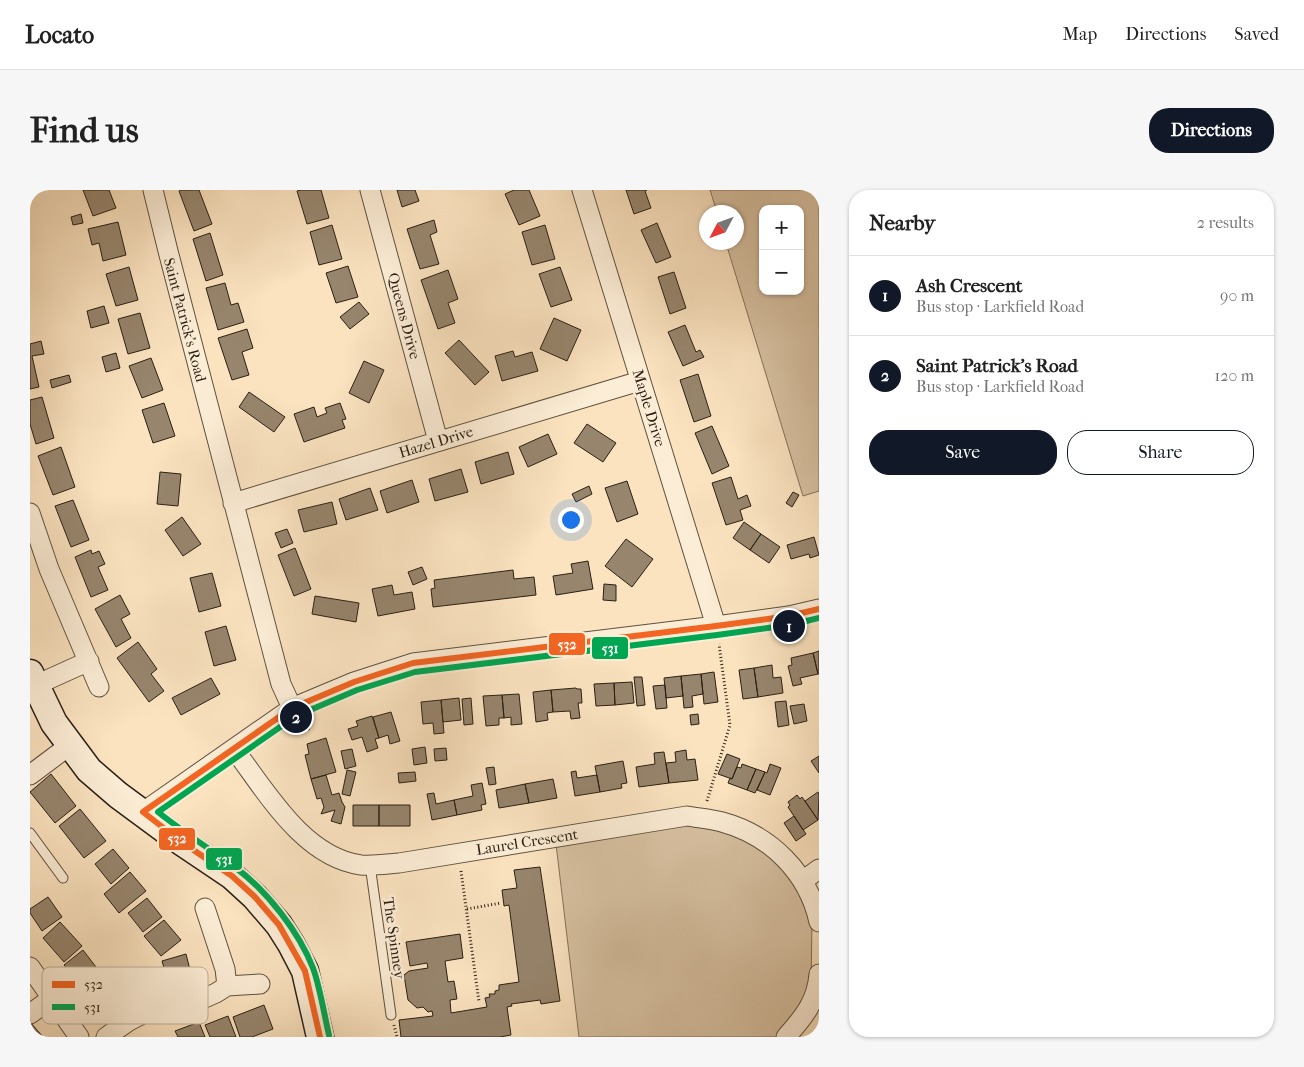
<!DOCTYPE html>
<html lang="en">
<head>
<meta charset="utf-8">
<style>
  body { margin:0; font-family:"IM FELL French Canon",serif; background:#f6f6f6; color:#222 }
  .controls { position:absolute; right:15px; top:15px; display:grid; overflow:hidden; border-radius:10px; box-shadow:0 1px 4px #0004 }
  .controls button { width:45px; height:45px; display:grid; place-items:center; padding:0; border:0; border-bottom:1px solid #e0e0e0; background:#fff; color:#222; font:25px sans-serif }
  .compass { position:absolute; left:669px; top:15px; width:45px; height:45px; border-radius:50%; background:#fff; box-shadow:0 1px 4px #0004; rotate:229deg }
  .you { position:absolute; left:540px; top:329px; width:18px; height:18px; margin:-12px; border:4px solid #fff; border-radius:50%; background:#1a73e8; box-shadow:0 0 0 8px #1a73e833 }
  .badge { display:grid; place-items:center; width:32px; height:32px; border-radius:50%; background:#111827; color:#fff; font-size:16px; font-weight:700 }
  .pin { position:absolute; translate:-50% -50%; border:2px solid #fff; box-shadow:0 1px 5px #0006 }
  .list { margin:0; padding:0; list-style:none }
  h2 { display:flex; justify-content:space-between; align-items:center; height:65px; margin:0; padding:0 20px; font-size:21px }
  h2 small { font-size:16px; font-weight:400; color:#767676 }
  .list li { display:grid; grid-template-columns:32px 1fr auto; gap:15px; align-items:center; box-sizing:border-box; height:80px; padding:0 20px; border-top:1px solid #e0e0e0 }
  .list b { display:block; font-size:19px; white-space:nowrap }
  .list p { margin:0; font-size:16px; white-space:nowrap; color:#767676 }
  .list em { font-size:16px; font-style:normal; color:#767676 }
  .actions { display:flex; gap:10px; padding:15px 20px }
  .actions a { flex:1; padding:11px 0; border:1px solid #111827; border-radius:20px; text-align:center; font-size:18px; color:#111827 }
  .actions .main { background:#111827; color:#fff }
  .map { position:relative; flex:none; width:789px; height:847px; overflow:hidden; border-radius:20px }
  header { display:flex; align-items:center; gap:30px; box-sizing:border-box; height:70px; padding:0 25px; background:#fff; border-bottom:1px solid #e0e0e0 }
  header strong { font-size:24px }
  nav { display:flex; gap:28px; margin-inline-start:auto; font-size:18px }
  .intro { display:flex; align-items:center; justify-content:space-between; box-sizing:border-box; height:120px; padding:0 30px }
  h1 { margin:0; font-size:35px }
  .button { padding:12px 22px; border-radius:20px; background:#111827; color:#fff; font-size:18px; font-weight:700 }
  main { display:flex; gap:30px; padding:0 30px }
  aside { flex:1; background:#fff; border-radius:20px; box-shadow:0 1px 4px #0004 }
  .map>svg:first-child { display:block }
</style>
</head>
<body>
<header>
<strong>Locato</strong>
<nav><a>Map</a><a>Directions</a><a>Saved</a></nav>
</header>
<div class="intro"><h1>Find us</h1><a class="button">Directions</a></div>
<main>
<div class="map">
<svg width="789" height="847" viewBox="0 0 789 847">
  <rect width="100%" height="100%" fill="#fbe3c0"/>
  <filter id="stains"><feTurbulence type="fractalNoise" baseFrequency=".004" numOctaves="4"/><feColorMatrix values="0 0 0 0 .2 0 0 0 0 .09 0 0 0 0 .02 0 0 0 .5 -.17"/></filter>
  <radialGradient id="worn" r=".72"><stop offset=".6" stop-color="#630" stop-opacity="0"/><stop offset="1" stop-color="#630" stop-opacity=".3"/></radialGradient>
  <path fill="#d8c2a3" stroke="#82715b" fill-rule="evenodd" d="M680,0H789V301L773,306L696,53L706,52V22H687ZM733,19H770V101H733Z
    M650,633L690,637L731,656L758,683L772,706L782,730L781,796L767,823L750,847H549L526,654Z"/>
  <path fill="#97856d" stroke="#2b2013" d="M53,0H79L86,18L63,26Z
    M151,0H169L182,34L164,41L149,1Z
    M271,0H291L299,28L277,34L267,1Z
    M367,0H385L389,11L372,17Z
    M484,0H499L510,26L489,35L475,4Z
    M596,0H617L615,1L621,18L604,24Z
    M51,24L53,33L43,35L41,27Z
    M404,30L407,42L400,45L409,74L390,79L377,39Z
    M88,32L96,65L73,71L69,53L62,55L58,39Z
    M627,33L641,67L626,73L611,40Z
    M302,35L312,69L289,75L280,42Z
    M515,35L525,69L502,75L492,42Z
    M180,43L193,85L176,91L163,49Z
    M318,76L328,107L306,113L296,83Z
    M99,77L108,110L86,116L76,84Z
    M530,77L542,110L521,117L509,84Z
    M418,80L428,109L418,113L425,133L408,139L391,90Z
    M644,82L656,118L640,124L628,87Z
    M195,93L201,115L208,113L214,132L188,140L176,98Z
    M329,112L339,124L320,139L310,127Z
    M74,116L79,133L61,138L57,121Z
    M110,123L120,158L98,164L88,129Z
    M524,128L551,140L537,171L510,159Z
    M655,135L666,162L670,160L674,167L653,176L638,142Z
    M217,139L223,158L212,162L219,185L202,190L188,148Z
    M429,150L459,182L445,195L415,163Z
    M11,151L14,164L2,166L9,197L0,199V154Z
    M483,161L485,167L502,162L508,181L472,191L465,166Z
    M86,163L90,178L76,182L72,167Z
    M121,168L133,200L112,208L99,176Z
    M334,171L354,180L339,213L319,203Z
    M668,184L681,226L664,232L650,190Z
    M39,185L41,192L22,198L20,190Z
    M219,202L255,227L244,242L209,217Z
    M12,207L24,248L6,254L0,234V210Z
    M134,213L145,246L123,253L112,220Z
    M310,213L316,229L312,230L315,238L274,252L264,224L284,217L287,227L297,223L295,218Z
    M557,234L586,253L573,272L544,253Z
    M682,236L699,276L682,284L665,243Z
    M518,244L527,264L498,277L489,257Z
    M31,257L45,297L23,305L8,266Z
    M478,262L484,284L451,294L445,272Z
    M431,279L438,302L405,311L399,289Z
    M130,282L151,284L148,316L127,314Z
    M701,287L708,309L717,305L721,316L710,320L713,330L696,335L682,293Z
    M382,290L389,312L357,323L350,301Z
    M597,291L608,324L587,332L575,298Z
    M559,296L562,304L546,312L542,304Z
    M340,298L348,320L316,330L309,309Z
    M763,302L769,305L762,317L756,313Z
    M43,310L59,350L41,357L25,316Z
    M302,312L307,334L274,342L268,320Z
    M152,327L171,354L153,366L135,340Z
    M714,332L731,344L720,360L703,348Z
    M257,339L263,353L251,358L245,343Z
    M731,344L750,357L739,373L720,360Z
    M784,347L789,365L780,368L779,364L761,369L757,355Z
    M596,349L623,369L602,397L575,376Z
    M265,358L281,399L264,406L248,365Z
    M61,360L62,364L69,361L75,374L68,377L78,400L61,407L45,367Z
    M558,371L563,399L526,405L523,386L543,383L541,374Z
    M392,377L397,389L383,395L378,382Z
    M483,380L484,389L504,387L506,405L403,417L401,399L405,398L404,390Z
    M182,383L191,416L169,422L160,388Z
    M574,394L586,395V411L573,410Z
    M362,395L364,405L382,402L385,419L348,426L342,399Z
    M90,405L100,424L91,429L101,448L86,457L65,419Z
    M285,406L329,413L326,432L282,424Z
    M196,436L206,470L184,476L175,442Z
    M108,452L127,479L121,484L134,501L119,512L87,468Z
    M789,461V484H788L783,463Z
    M783,463L788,484L770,488L772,494L763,496L758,476L762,475L761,468Z
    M742,475L743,488L751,487L753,503L728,507L724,478Z
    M724,478L728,507L713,509L709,480Z
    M684,482L688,512L674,514L671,484Z
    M671,484L673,504L662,506L663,517L654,518L651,486Z
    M651,486L653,506L636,508L634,488Z
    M604,487H612L615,515L607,516Z
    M181,488L190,504L151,525L142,508Z
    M602,492L604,513L585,515L584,493Z
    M584,493L585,515L566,516L564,494Z
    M635,495L637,518L626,519L623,496Z
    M546,498L547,499H551L552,513H548L550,528L541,529L540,521L523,522L521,500Z
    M521,500L523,522L517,523L518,530L506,532L503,502Z
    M489,504L492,534L481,535V527L474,528L472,505Z
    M472,505L474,528H469V535L456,536L453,506Z
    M429,508L431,530L413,532L411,510Z
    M441,508L443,534L434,535L432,509Z
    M411,510L414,543L404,544L403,533L393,534L391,512Z
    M756,511L759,535L748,537L745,512Z
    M774,514L777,531L764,534L760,516Z
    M361,522L370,551L360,554L358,545L349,548L343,527Z
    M668,524L669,534L661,535L660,525Z
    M342,526L349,548L345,549L348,558L337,562L332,547L322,550L318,539L328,536L326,531Z
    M271,527L282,531L279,540L267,536Z
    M296,548L306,582L281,589L275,565L279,564L277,554Z
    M395,557L397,573L384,575L382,559Z
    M416,558L417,570L405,571L404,559Z
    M322,559L326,576L315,579L311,561Z
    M656,560L657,570L665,569L668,590L639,593L636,573L646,572L645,562Z
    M634,562L639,593L609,597L606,577L625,574L624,563Z
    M697,564L710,569L702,589L688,584Z
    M789,566V583L781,571Z
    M593,571L597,593L591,594L592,598L570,602L565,576Z
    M712,574L726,579L717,600L698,593L700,588L702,589L707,577L711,578Z
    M740,574L751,578L740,605L727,600L735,582L737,583Z
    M464,577L466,594L459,595L456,578Z
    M726,579L735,582L725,603L717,600Z
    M317,580L326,582L320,606L312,604Z
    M546,581L547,588L567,585L570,602L545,606L541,582Z
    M385,582L386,591L369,593L368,583Z
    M21,584L46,616L25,633L0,602Z
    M296,585L302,605L309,603L312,612L315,617L311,634L301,631L305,620L291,624L294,617L291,608L287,609L281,589Z
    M523,589L527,608L499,613L495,594Z
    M452,593L456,614L451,615L452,620L427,625L424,610L443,606L441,595Z
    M495,594L499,613L469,618L466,600Z
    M788,602L789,605L788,630L775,611Z
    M404,603L406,614L424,610L427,625L402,630L397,604Z
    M767,605L770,609L772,607L788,630L773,640L758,617L760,615L758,612Z
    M323,615H349V636H323Z
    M349,615H380V636H349Z
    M50,619L76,651L54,668L29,636Z
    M764,626L776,644L766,651L754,633Z
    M83,659L99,678L81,694L65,674Z
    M510,677L530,811L511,814L510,810L481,814L482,816L477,817L481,845L470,847H371L369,830L403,826L402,821L398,822L393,817L387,818L378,810L374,785L379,781L398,778L397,773L380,776L376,752L430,744L433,768L415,771L418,792L424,791L427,809L420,810L421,823L457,817L455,808L460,807L459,804H465V801L469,800V795L489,792L479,715L474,716L472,700L487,698L484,680Z
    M100,682L116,701L89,723L74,704Z
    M18,707L32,727L12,741L0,723V719Z
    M117,708L132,727L113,742L98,723Z
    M134,730L151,750L131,766L114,746Z
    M30,732L52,756L34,772L13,748Z
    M53,760L69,781L51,796L34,775Z
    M156,764L162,788L139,795L132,771Z
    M234,815L243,839L222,847H210L203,827Z
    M198,826L206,847H180L175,835Z
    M169,832L175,847H148L145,841Z
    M1,833L13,847H0Z"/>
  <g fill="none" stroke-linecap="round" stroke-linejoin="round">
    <defs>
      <path id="lane" d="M0,643L33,688
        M340,675L361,825"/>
      <path id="street" d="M123,0L138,61L251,494L262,518
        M340,0L408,251
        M552,0L686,436
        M203,313L610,191
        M0,323L19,379L69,497
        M6,495L59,471
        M204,559C236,601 273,667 331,675C343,676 357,674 369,673L657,626C668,628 681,629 692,632C740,645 778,682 789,732
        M0,585L40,555
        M113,622L262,518L324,492L383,473L686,436L759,426L789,419
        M774,690L789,679
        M0,777L49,847
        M197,796L230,794
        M0,824L22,808
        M76,847L99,831L128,816L161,814L186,803L197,796L195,779L175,718
        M756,847C774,827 787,811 789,784"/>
      <path id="secondary" d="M0,483L24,533L59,580L88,605L153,653L202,686L225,707L249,735L261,754L275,781L290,847"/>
    </defs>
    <use href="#lane" stroke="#5f513e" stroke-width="11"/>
    <use href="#street" stroke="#5f513e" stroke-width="21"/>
    <use href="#secondary" stroke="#2b2013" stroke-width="29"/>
    <path stroke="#2b2013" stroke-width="3" stroke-dasharray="1 2.5" stroke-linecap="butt" d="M677,611L700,535L689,454
      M431,681L449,812
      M437,719L471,713
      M364,835L367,847"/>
    <use href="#lane" stroke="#fcedd6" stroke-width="9"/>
    <use href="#street" stroke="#fcedd6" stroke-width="19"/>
    <use href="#secondary" stroke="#fcedd6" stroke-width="26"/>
    <defs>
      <path id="bus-1" d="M290,847L275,781L249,735L225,707L202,686L153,653L113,622L262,518L324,492L383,473L686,436L759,426L789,419"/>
      <path id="bus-2" d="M299,845C294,824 290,797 283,778C269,742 237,701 206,678C180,659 153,642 128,622L266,526L327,500L385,482L687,445L760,435L789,428"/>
    </defs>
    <use href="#bus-1" stroke="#fcedd6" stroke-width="10"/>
    <use href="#bus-2" stroke="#fcedd6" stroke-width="10"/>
    <use href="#bus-1" stroke="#f26522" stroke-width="6"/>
    <use href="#bus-2" stroke="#00a651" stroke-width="6"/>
  </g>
  <g text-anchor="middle" stroke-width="5" stroke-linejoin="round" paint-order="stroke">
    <g font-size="15" fill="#2b2013" stroke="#fcedd6">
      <text transform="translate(374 126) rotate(75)" y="5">Queens Drive</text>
      <text transform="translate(155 130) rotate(75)" y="5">Saint Patrick's Road</text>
      <text transform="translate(619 218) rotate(73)" y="5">Maple Drive</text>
      <text transform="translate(406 252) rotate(-17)" y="5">Hazel Drive</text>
      <text transform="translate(497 652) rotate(-9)" y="5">Laurel Crescent</text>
      <text transform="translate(364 748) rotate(82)" y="5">The Spinney</text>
    </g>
  </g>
  <rect x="12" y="777" width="166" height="57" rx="8" fill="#fcedd6" stroke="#bdb09c" stroke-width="1"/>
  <rect x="22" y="791" width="23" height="7" fill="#f26522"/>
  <rect x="22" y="814" width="23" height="6" fill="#00a651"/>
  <g font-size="14" fill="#2b2013">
    <text x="54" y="799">532</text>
    <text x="54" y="822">531</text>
  </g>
  <g stroke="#fcedd6" stroke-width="2">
    <rect x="518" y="442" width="38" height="24" rx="5" fill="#f26522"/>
    <rect x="561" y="446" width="38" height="24" rx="5" fill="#00a651"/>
    <rect x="128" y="637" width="38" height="24" rx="5" fill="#f26522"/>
    <rect x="175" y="657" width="38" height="24" rx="5" fill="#00a651"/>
  </g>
  <g font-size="14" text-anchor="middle" font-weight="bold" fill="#fff">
    <text x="537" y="459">532</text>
    <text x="580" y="463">531</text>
    <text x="147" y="653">532</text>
    <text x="194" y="674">531</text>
  </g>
  <rect width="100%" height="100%" filter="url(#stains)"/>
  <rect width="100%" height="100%" fill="url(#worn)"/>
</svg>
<div class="controls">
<button>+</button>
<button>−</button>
</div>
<svg class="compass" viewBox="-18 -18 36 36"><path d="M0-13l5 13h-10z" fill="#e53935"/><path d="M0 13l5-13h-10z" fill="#767676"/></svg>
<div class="you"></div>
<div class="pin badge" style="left:759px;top:436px">1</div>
<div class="pin badge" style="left:266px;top:527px">2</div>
</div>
<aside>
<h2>Nearby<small>2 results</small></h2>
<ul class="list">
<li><span class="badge">1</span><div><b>Ash Crescent</b><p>Bus stop · Larkfield Road</p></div><em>90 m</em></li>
<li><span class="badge">2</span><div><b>Saint Patrick's Road</b><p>Bus stop · Larkfield Road</p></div><em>120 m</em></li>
</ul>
<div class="actions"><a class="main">Save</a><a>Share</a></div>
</aside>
</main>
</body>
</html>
